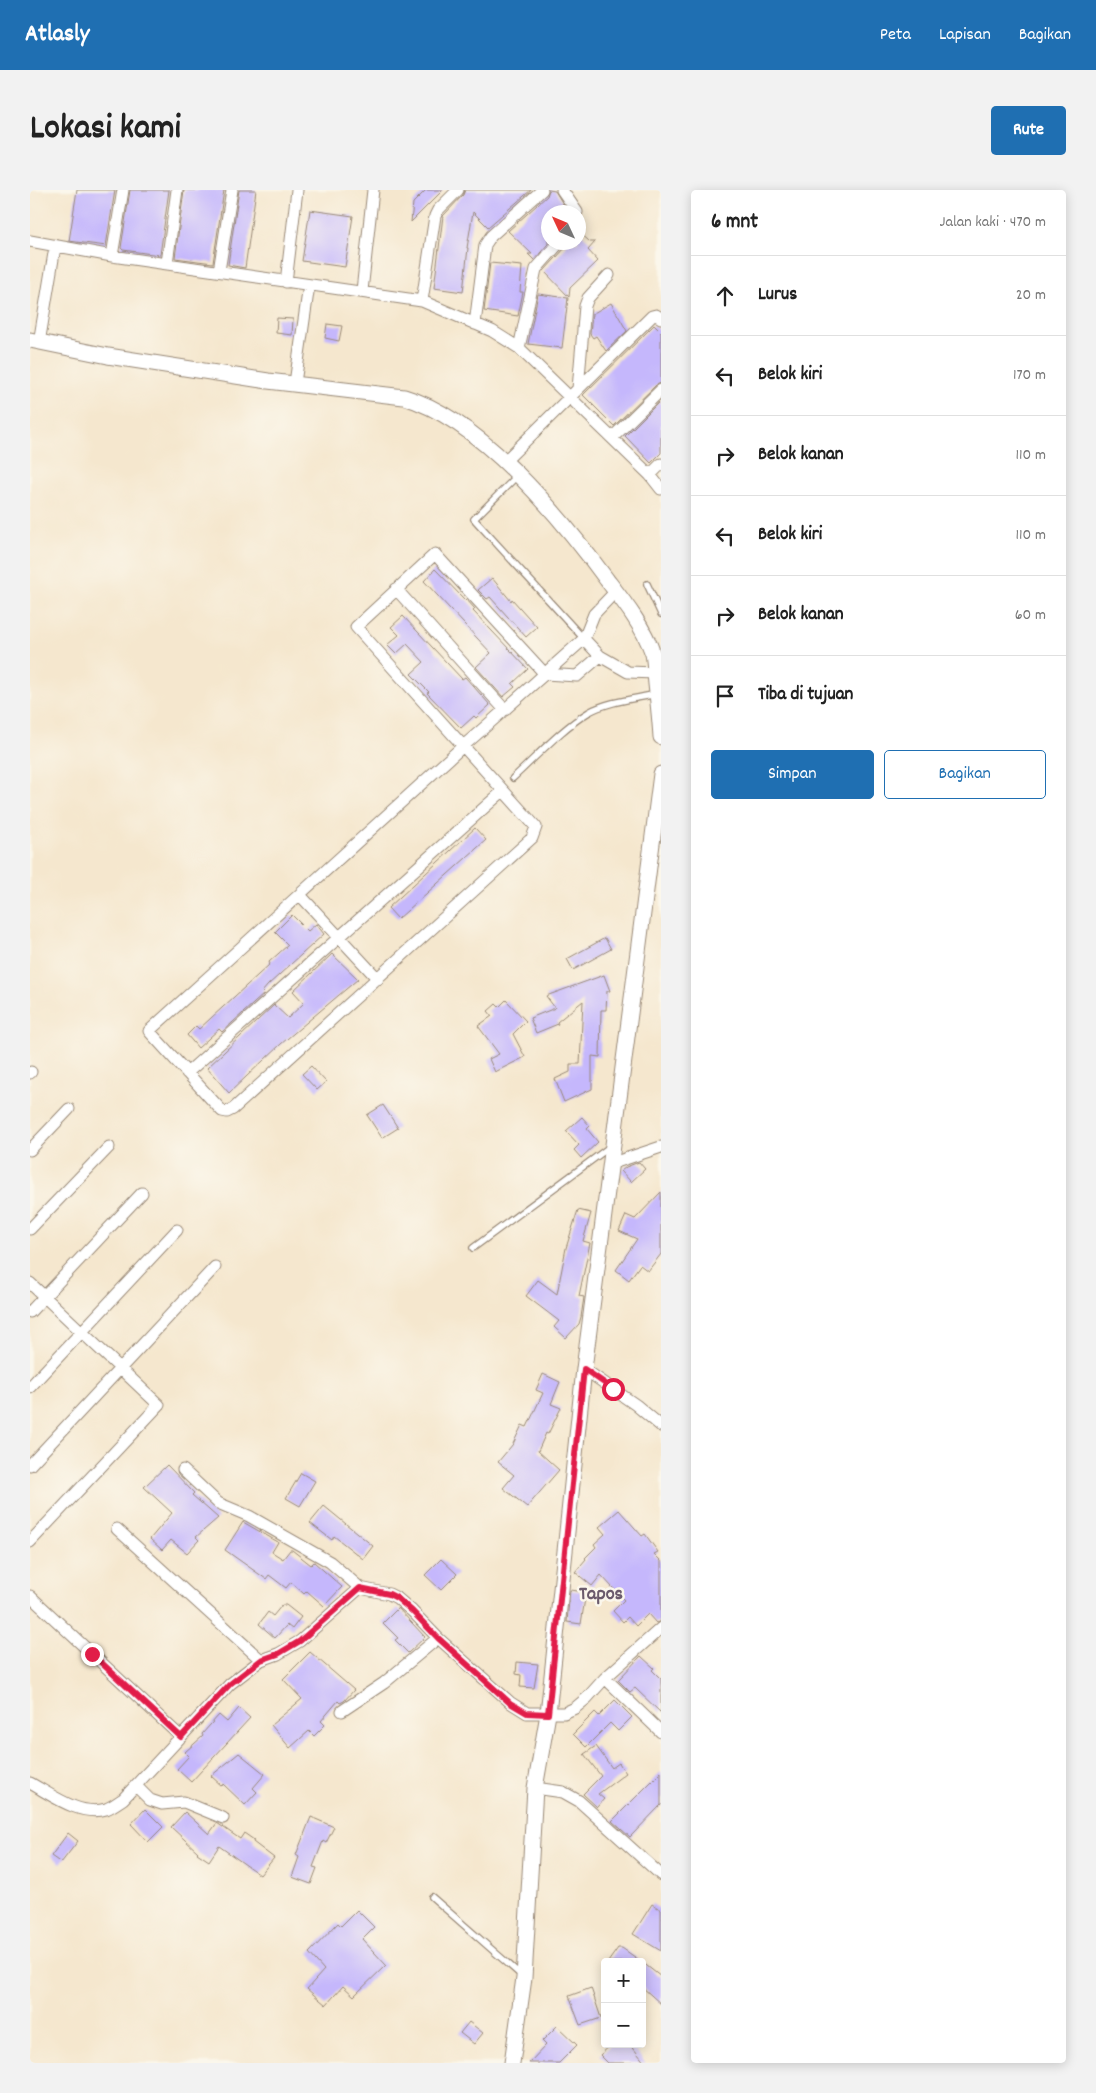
<!DOCTYPE html>
<html lang="id">
<head>
<meta charset="utf-8">
<style>
  body { margin:0; font-family:Dekko,sans-serif; background:#f2f2f2; color:#222 }
  .controls { position:absolute; right:15px; bottom:15px; display:grid; overflow:hidden; border-radius:5px; box-shadow:0 2px 12px #0003 }
  .controls button { width:45px; height:45px; display:grid; place-items:center; padding:0; border:0; border-bottom:1px solid #e0e0e0; background:#fff; color:#222; font:25px sans-serif }
  .compass { position:absolute; left:511px; top:15px; width:45px; height:45px; border-radius:50%; background:#fff; box-shadow:0 2px 12px #0003; rotate:314deg }
  .stop { position:absolute; width:15px; height:15px; margin:-11px; border:4px solid #e11d48; border-radius:50%; background:#fff }
  .stop.end { background:#e11d48; border-color:#fff; box-shadow:0 1px 5px #0008 }
  .list { margin:0; padding:0; list-style:none }
  h2 { display:flex; justify-content:space-between; align-items:center; height:65px; margin:0; padding:0 20px; font-size:21px }
  h2 small { font-size:16px; font-weight:400; color:#767676 }
  .list li { display:grid; grid-template-columns:32px 1fr auto; gap:15px; align-items:center; box-sizing:border-box; height:80px; padding:0 20px; border-top:1px solid #e0e0e0 }
  .list b { display:block; font-size:19px; white-space:nowrap }
  .list em { font-size:16px; font-style:normal; color:#767676 }
  .actions { display:flex; gap:10px; padding:15px 20px }
  .actions a { flex:1; padding:11px 0; border:1px solid #1f6fb2; border-radius:5px; text-align:center; font-size:18px; color:#1f6fb2 }
  .actions .main { background:#1f6fb2; color:#fff }
  .icon { flex:none; width:28px; height:28px; fill:none; stroke:currentColor; stroke-width:2; stroke-linecap:round; stroke-linejoin:round }
  .map { position:relative; flex:none; width:631px; height:1873px; overflow:hidden; border-radius:5px }
  header { display:flex; align-items:center; gap:30px; box-sizing:border-box; height:70px; padding:0 25px; background:#1f6fb2; color:#fff }
  header strong { font-size:24px }
  nav { display:flex; gap:28px; margin-inline-start:auto; font-size:18px }
  .intro { display:flex; align-items:center; justify-content:space-between; box-sizing:border-box; height:120px; padding:0 30px }
  h1 { margin:0; font-size:35px }
  .button { padding:12px 22px; border-radius:5px; background:#1f6fb2; color:#fff; font-size:18px; font-weight:700 }
  main { display:flex; gap:30px; padding:0 30px }
  aside { flex:1; background:#fff; border-radius:5px; box-shadow:0 2px 12px #0003 }
  .map>svg:first-child { display:block }
</style>
</head>
<body>
<header>
<strong>Atlasly</strong>
<nav><a>Peta</a><a>Lapisan</a><a>Bagikan</a></nav>
</header>
<div class="intro"><h1>Lokasi kami</h1><a class="button">Rute</a></div>
<main>
<div class="map">
<svg width="631" height="1873" viewBox="0 0 631 1873">
  <rect width="100%" height="100%" fill="#fbf7ec"/>
  <filter id="ink" filterUnits="userSpaceOnUse"><feTurbulence type="fractalNoise" baseFrequency=".02" numOctaves="2"/><feDisplacementMap in="SourceGraphic" scale="10" xChannelSelector="R" yChannelSelector="G"/><feConvolveMatrix kernelMatrix="1 2 1 2 8 2 1 2 1" color-interpolation-filters="sRGB"/></filter>
  <filter id="wash" filterUnits="userSpaceOnUse"><feTurbulence type="fractalNoise" baseFrequency=".0096" numOctaves="4" result="noise"/><feDisplacementMap in="SourceGraphic" scale="20" xChannelSelector="R" yChannelSelector="G"/><feGaussianBlur stdDeviation="1.12" result="paint"/><feColorMatrix in="noise" values="0 0 0 0 0 0 0 0 0 0 0 0 0 0 0 0 0 1.4 0 .05"/><feComposite in="paint" operator="in"/></filter>
  <g filter="url(#wash)">
    <rect width="100%" height="100%" fill="#f5e7ce"/>
    <g id="blocks">
      <path fill="#c5b7fc" d="M47,0H85L76,56L39,51Z
        M100,0H139L130,65L93,60L91,58Z
        M154,0H194L183,73L145,68Z
        M209,0H226L215,78L198,75Z
        M396,0H413L381,32L383,13Z
        M435,0H501L458,37L443,22L437,58H438L433,102L404,98L413,26L433,5Z
        M519,0L525,1L538,22H518V54L504,70L498,64H502L478,41L517,6Z
        M280,20L323,26L315,77L272,71Z
        M548,41L560,52H565L558,60L568,71L540,98L539,107L514,81L536,57L537,52H548Z
        M460,73L492,76L490,102H493L488,126L454,121Z
        M508,104L538,108L532,158L498,154Z
        M581,113L597,141L576,161L566,146L563,148L560,144L562,124Z
        M247,128L263,129L262,145L246,143Z
        M297,134L312,136L309,151L295,148Z
        M624,135L631,142V193L626,195L584,236L553,205Z
        M631,210V263L621,273L595,246Z
        M405,379L435,410L436,409L445,419L443,421L498,479L482,494L485,497L473,507L446,477L461,463L394,391Z
        M462,388L481,411L482,409L507,437L496,447L460,407L457,409L448,400Z
        M373,426L432,489L435,487L460,515L446,528L444,526L431,538L397,503L399,502L381,484L394,472L377,454L366,464L357,455L369,445L361,437Z
        M445,638L456,650L368,729L358,718Z
        M262,725L278,741L286,734L294,744L238,795L232,802L234,804L192,842L189,839L168,858L157,845L166,836L169,839L240,774L239,772L258,755L245,742Z
        M575,748L581,759L543,780L537,769Z
        M302,764L328,789L251,854L199,903L177,878L244,815L258,828L274,813L263,801Z
        M574,785L580,801H577L576,820H571L570,867L562,866V899L534,912L525,889L540,882V874H550L553,811L527,832L528,834L506,843L500,828L525,818L516,806Z
        M476,810L496,831L483,844L495,867L465,882L459,869L469,864L448,836L462,826L458,821L466,814L469,817Z
        M281,876L296,892L287,900L272,884Z
        M353,915L368,938L352,948L337,925Z
        M552,927L560,936L557,939L568,952L551,968L544,960L549,955L536,941Z
        M609,972L615,979L601,992L591,981L596,977Z
        M631,1002V1064L618,1081L610,1075L599,1090L586,1080L607,1049L589,1041L596,1025L605,1029Z
        M548,1020L561,1023L553,1051L560,1053L549,1106L554,1107L551,1127L549,1134L536,1148L524,1137L529,1131L496,1106L508,1090L527,1104L536,1058Z
        M513,1184L530,1192L521,1214L531,1218L518,1244L516,1243L508,1261L529,1280L497,1317L473,1298L484,1285L468,1272L483,1254L492,1235L497,1237L513,1203L506,1200Z
        M137,1275L164,1303L162,1305L188,1328L166,1347L169,1350L157,1363L141,1350L132,1360L120,1349L142,1323L114,1297Z
        M271,1283L285,1291L270,1316L256,1308Z
        M294,1316L343,1356L333,1369L304,1346L302,1350L280,1333Z
        M589,1320L612,1346L615,1344L628,1362L624,1364L631,1371V1431L626,1433L618,1424L606,1436L598,1427L593,1432L583,1421L594,1410L571,1385L562,1396L545,1382L556,1369L555,1368L566,1357L564,1354L575,1344L569,1337Z
        M213,1332L248,1352L242,1362L253,1369L260,1360H262L281,1375L284,1372L312,1397L294,1416L277,1401L274,1404L261,1392L256,1398L239,1385L236,1389L195,1360Z
        M411,1369L427,1384L411,1400L395,1385Z
        M540,1400L556,1402L551,1434L537,1432Z
        M252,1415H256L271,1427L262,1439L257,1435L245,1448L229,1434L238,1422L243,1426Z
        M368,1418L395,1447L378,1463L365,1450L368,1448L353,1433Z
        M280,1462L324,1500L314,1511L310,1513L308,1511L291,1531L295,1535L284,1546L279,1541L260,1558L241,1535L272,1509L253,1489Z
        M611,1466L624,1478L622,1480L631,1489V1523L605,1498L600,1502L588,1490Z
        M487,1472L508,1474L504,1498L490,1497L491,1485L486,1484Z
        M585,1510L602,1527L588,1541L580,1533L556,1557L543,1544L565,1522L569,1526Z
        M209,1518L220,1528L161,1592L147,1579L159,1566L155,1562L173,1546L172,1544L189,1525L197,1532Z
        M566,1556L582,1578L589,1573L596,1583L568,1604L574,1609L567,1617L553,1604L571,1586L554,1564Z
        M209,1563L235,1584L223,1598L227,1602L215,1615L193,1594L192,1596L181,1586Z
        M631,1582V1615L600,1647L582,1631Z
        M115,1619L133,1637L118,1652L101,1634Z
        M155,1622L179,1644L187,1633L210,1649L214,1643L224,1650L223,1652L244,1668L230,1685L189,1656L179,1671L167,1663L168,1662L141,1637Z
        M281,1627L304,1637L296,1653L293,1651L283,1677L287,1678L281,1694L262,1687L269,1667L266,1665Z
        M38,1643L48,1651L31,1673L21,1666Z
        M622,1714L631,1720V1761L603,1744Z
        M327,1720L344,1737L332,1749L356,1775L324,1806L313,1796L296,1815L277,1799L294,1780L279,1763L308,1733L311,1736Z
        M588,1758H592L612,1772H578Z
        M612,1772L631,1787V1814L612,1797Z
        M561,1798L571,1828L550,1835L539,1806Z
        M439,1832L453,1843L444,1854L430,1843Z
        M527,1836L547,1855L529,1873H499L516,1855L512,1851Z
        M582,1854H600L615,1873H578L570,1865Z"/>
    </g>
  </g>
  <g filter="url(#ink)">
    <use href="#blocks" fill-opacity="0" stroke="#988876" stroke-width="1"/>
    <g fill="none" stroke-linecap="round" stroke-linejoin="round">
      <defs>
        <path id="service" d="M488,285L444,329L554,449
          M617,394L631,424
          M483,588C507,566 531,539 559,522C579,511 605,509 627,504
          M443,1058L581,956
          M402,1707L492,1786"/>
        <path id="minor" d="M532,0L547,22
          M0,51L82,66L392,111L462,141L489,158L620,285L631,299
          M82,66L93,0
          M137,73L147,0
          M189,81L202,0
          M256,92L267,0
          M332,101L343,0
          M392,111L405,26L408,20L428,0
          M445,134L455,55L461,46L512,0
          M9,153L25,57
          M489,158L506,79L530,52
          M265,193L279,95
          M548,199L555,116L558,108L579,85
          M582,248L631,200
          M474,272L622,126L626,125L631,128
          M620,285L631,274
          M366,399L475,520
          M586,401L564,424L554,449L570,466L598,482L625,483
          M554,449C513,485 473,522 432,557L119,841L192,921L197,922L203,919L502,648L506,637L326,437L405,364L515,484L547,486L570,466
          M270,705L348,789
          M0,883L1,882
          M157,883L473,601
          M0,960L39,919
          M580,974L631,957
          M0,1039L79,957
          M0,1093L129,1215L0,1352
          M0,1122L112,1003
          M554,1179L606,1215L631,1236
          M0,1197L147,1040
          M0,1275L185,1077
          M153,1280L188,1313L219,1326L300,1372L330,1398L359,1404L367,1408L382,1421L408,1448L481,1513L497,1523H534L545,1518L557,1508L575,1488L631,1438
          M87,1339L231,1470
          M0,1406L151,1547
          M575,1488L631,1542
          M312,1521L354,1493L408,1448
          M0,1593C22,1605 50,1627 76,1619C82,1617 88,1612 93,1609L200,1494L231,1470L248,1464L270,1451L330,1398
          M106,1596L120,1610L132,1614L154,1612L193,1628
          M505,1598L533,1602L549,1611L631,1685"/>
        <path id="tertiary" d="M0,150L78,166L238,191L374,207C450,229 531,327 577,390C594,412 614,437 623,464C625,473 625,485 626,494C628,512 630,530 631,547
          M482,1873L494,1788L505,1598L518,1524L554,1179L631,584"/>
      </defs>
      <use href="#service" stroke="#988876" stroke-width="8"/>
      <use href="#minor" stroke="#988876" stroke-width="13"/>
      <use href="#tertiary" stroke="#988876" stroke-width="17"/>
      <use href="#service" stroke="#fff" stroke-width="5.5"/>
      <use href="#minor" stroke="#fff" stroke-width="11"/>
      <use href="#tertiary" stroke="#fff" stroke-width="15"/>
    </g>
  </g>
  <g fill="none" stroke-linecap="round" stroke-linejoin="round" filter="url(#ink)">
    <path stroke="#e11d48" stroke-width="6" d="M62,1464L151,1547L200,1494L231,1470L248,1464L270,1451L330,1398L359,1404L367,1408L382,1421L408,1448L480,1513L497,1523L518,1524L554,1179L583,1199"/>
  </g>
  <g text-anchor="middle" stroke-width="5" stroke-linejoin="round" paint-order="stroke">
    <g font-size="20" font-weight="bold" fill="#6b5b6c" stroke="#fbf7ec">
      <text x="571" y="1409">Tapos</text>
    </g>
  </g>
</svg>
<div class="controls">
<button>+</button>
<button>−</button>
</div>
<svg class="compass" viewBox="-18 -18 36 36"><path d="M0-13l5 13h-10z" fill="#e53935"/><path d="M0 13l5-13h-10z" fill="#767676"/></svg>
<div class="stop" style="left:583px;top:1199px"></div>
<div class="stop end" style="left:62px;top:1464px"></div>
</div>
<aside>
<h2>6 mnt<small>Jalan kaki · 470 m</small></h2>
<ul class="list">
<li><svg class="icon" aria-label="ahead" viewBox="0 0 24 24"><path d="M12 20V5M6 11l6-6 6 6"/></svg><div><b>Lurus</b></div><em>20 m</em></li>
<li><svg class="icon" aria-label="left" viewBox="0 0 24 24"><path d="M17 20v-9H6M10 6l-5 5 5 5"/></svg><div><b>Belok kiri</b></div><em>170 m</em></li>
<li><svg class="icon" aria-label="right" viewBox="0 0 24 24"><path d="M7 20v-9h11M14 6l5 5-5 5"/></svg><div><b>Belok kanan</b></div><em>110 m</em></li>
<li><svg class="icon" aria-label="left" viewBox="0 0 24 24"><path d="M17 20v-9H6M10 6l-5 5 5 5"/></svg><div><b>Belok kiri</b></div><em>110 m</em></li>
<li><svg class="icon" aria-label="right" viewBox="0 0 24 24"><path d="M7 20v-9h11M14 6l5 5-5 5"/></svg><div><b>Belok kanan</b></div><em>60 m</em></li>
<li><svg class="icon" aria-label="arrive" viewBox="0 0 24 24"><path d="M6 21V4h12l-3 4 3 4H6"/></svg><div><b>Tiba di tujuan</b></div></li>
</ul>
<div class="actions"><a class="main">Simpan</a><a>Bagikan</a></div>
</aside>
</main>
</body>
</html>
